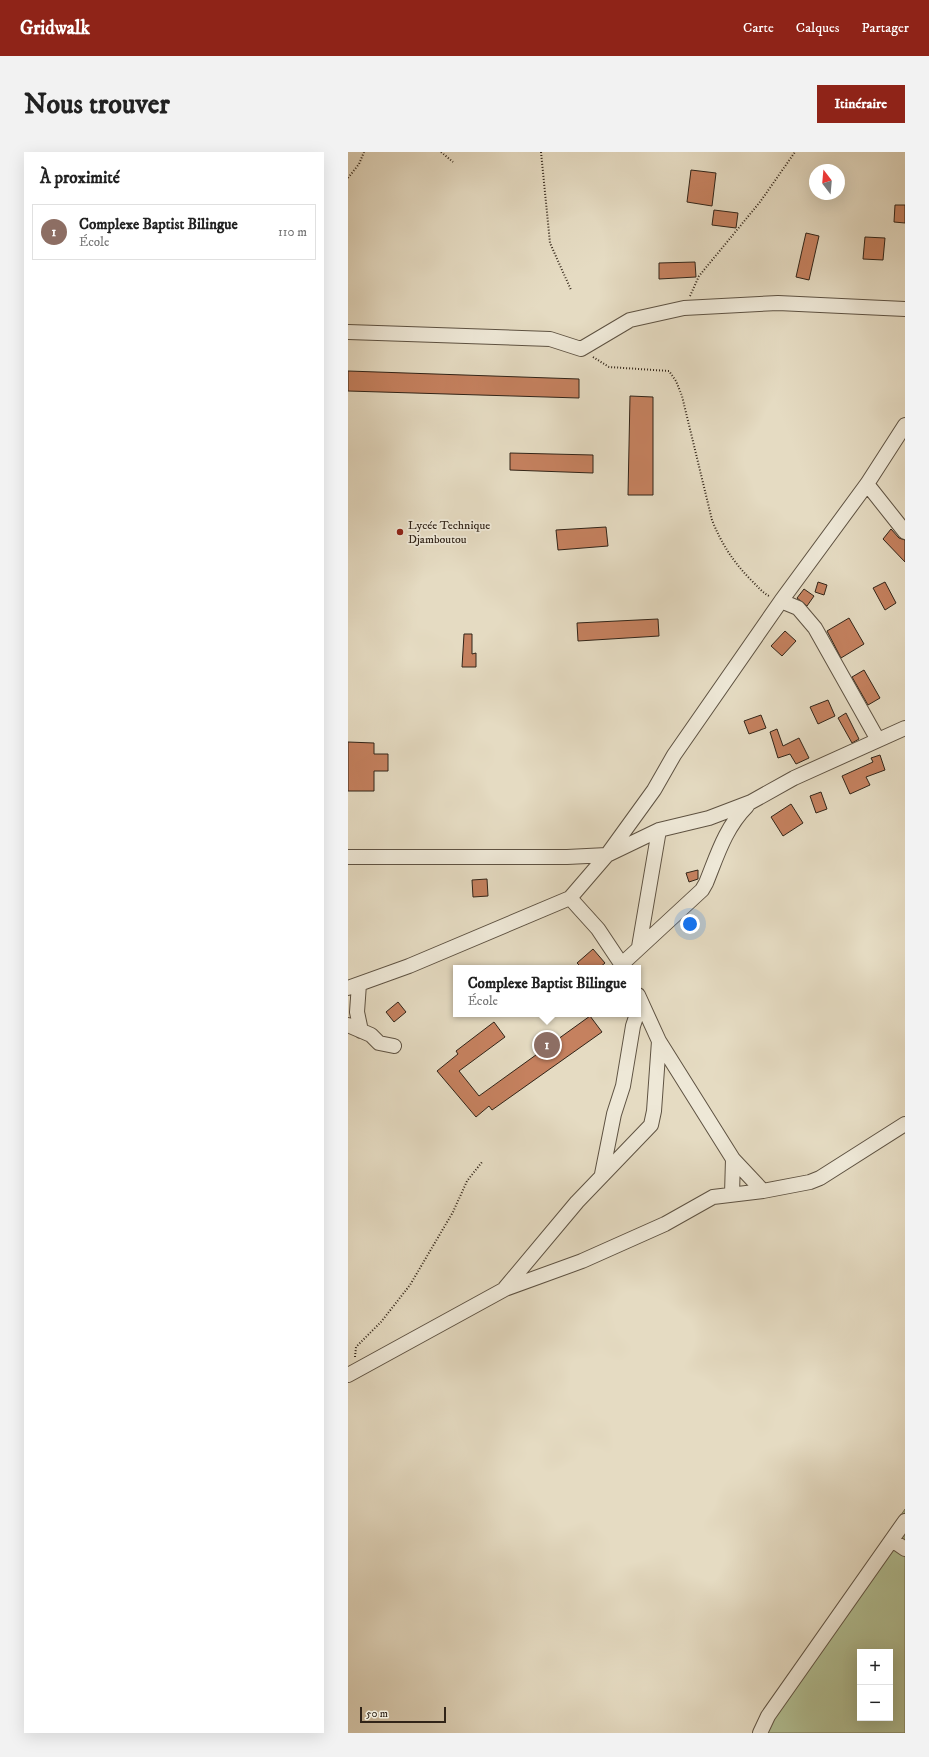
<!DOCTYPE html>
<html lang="fr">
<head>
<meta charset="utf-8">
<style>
  body { margin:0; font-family:"IM FELL DW Pica",serif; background:#f2f2f2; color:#222 }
  .controls { position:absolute; right:12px; bottom:12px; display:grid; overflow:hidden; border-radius:0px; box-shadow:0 4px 16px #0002 }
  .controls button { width:36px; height:36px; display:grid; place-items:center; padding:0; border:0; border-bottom:1px solid #e0e0e0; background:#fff; color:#222; font:20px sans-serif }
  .compass { position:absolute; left:461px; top:12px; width:36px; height:36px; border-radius:50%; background:#fff; box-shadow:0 4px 16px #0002; rotate:344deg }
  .scale { position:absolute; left:12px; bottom:10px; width:86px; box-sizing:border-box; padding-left:4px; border:2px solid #312418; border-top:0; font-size:11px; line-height:14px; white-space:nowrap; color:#312418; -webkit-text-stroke:3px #eee8d7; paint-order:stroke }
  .you { position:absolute; left:342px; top:772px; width:14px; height:14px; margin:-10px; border:3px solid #fff; border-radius:50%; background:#1a73e8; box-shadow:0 0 0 6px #1a73e833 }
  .badge { display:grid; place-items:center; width:26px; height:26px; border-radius:50%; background:#8f2418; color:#fff; font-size:13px; font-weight:700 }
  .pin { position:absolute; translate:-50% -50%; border:2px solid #fff; box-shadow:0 1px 4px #0006 }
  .popup { position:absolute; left:105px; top:813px; width:188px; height:52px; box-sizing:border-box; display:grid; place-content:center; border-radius:0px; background:#fff; filter:drop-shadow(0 1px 3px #0005); font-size:13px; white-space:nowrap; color:#767676 }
  .popup b { font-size:15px; color:#222 }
  .popup::after { content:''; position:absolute; left:50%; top:100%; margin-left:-8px; border:8px solid transparent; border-top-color:#fff }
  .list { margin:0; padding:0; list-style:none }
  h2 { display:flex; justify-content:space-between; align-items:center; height:52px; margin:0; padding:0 16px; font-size:17px }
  h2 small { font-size:13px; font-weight:400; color:#767676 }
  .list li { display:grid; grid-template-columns:26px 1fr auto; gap:12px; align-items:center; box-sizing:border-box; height:56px; margin:0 8px 8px; padding:0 8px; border:1px solid #e0e0e0; border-radius:0px }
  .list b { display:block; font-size:15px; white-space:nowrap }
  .list p { margin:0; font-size:13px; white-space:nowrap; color:#767676 }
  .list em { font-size:13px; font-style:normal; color:#767676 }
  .map { position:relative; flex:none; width:557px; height:1581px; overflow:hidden; border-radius:0px }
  header { display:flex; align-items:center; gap:24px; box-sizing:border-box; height:56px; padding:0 20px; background:#8f2418; color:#fff }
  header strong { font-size:19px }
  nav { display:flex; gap:22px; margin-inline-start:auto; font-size:14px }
  .intro { display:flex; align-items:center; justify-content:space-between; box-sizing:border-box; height:96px; padding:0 24px }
  h1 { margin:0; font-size:28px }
  .button { padding:10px 18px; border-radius:0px; background:#8f2418; color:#fff; font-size:14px; font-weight:700 }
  main { display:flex; gap:24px; padding:0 24px }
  aside { flex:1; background:#fff; border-radius:0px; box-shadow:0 4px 16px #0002 }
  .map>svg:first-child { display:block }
</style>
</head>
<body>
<header>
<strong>Gridwalk</strong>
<nav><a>Carte</a><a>Calques</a><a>Partager</a></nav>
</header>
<div class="intro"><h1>Nous trouver</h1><a class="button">Itinéraire</a></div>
<main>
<aside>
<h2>À proximité<small></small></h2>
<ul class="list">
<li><span class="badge" style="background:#8d6e63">1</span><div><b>Complexe Baptist Bilingue</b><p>École</p></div><em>110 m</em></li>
</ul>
</aside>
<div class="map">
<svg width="557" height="1581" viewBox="0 0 557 1581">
  <rect width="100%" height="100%" fill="#e5dbc2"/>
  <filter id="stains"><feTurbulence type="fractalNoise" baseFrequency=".005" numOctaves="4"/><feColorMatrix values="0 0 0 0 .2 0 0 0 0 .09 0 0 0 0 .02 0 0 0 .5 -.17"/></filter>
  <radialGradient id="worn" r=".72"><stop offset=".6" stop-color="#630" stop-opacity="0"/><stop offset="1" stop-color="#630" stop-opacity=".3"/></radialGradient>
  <path fill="#b2c195" stroke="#727256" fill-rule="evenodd" d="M557,1357V1581H417L429,1550ZM512,1500H542V1566H512Z"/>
  <path fill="#c5815f" stroke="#312418" d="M343,18L368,21L364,54L339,50Z
    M547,53H557V71L546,70Z
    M366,58L390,61L388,76L364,73Z
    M458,81L471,84L461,128L448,125Z
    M517,85L537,86L535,108L515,107Z
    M347,110L348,125L311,127V111Z
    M0,219L231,227V246L0,239Z
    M282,244L305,245V343H280Z
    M162,301L245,303V321L162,318Z
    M258,375L260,394L210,398L208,378Z
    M543,377L551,386L557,388V410L535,387Z
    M470,430L479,433L476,443L467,440Z
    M537,430L548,451L537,458L525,436Z
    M456,437L466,444L459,454L449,446Z
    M501,466L516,492L493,506L479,479Z
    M310,467L311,484L230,489L229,471Z
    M437,479L448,489L434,504L423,494Z
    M116,482H124V502L128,501V515H114Z
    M516,518L532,546L520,553L504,525Z
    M480,548L487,564L470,572L462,555Z
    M498,561L511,587L504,591L490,566Z
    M413,563L418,576L401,582L396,569Z
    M429,577L435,594L451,586L461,606L448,612L442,602L430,606L422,580Z
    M0,590L26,591V602H40V619H26V639H0Z
    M532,603L537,618L518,625L522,633L502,642L494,624L525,610L523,606Z
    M473,640L479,657L468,661L462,644Z
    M443,652L455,671L435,684L423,665Z
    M350,718V727L341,730L338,721Z
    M139,727L140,744L125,745L124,728Z
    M245,797L257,811L251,816H234L229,811Z
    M50,850L58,860L46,870L38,860Z
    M242,864L254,880L144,958L141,954L128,965L89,919L110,902L108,899L146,870L157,885L111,919L131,944Z"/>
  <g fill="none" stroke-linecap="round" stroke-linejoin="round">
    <defs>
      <path id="minor" d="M0,180L202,187L233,197L282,168L336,156L430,151L557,157
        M519,332L557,380
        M433,449L450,456L467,476L530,588
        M0,705H219L259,703L311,678L361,666L403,650L446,626L557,576
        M222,746L250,777L276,816
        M291,795L311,678
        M274,812L354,738L358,731C369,704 377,676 399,654
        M11,832L9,860L13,879
        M0,836L61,814L222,746L259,703L306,638L326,603L433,449L519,332L557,273
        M290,843L311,889L385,1007L415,1039
        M0,873L23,883L31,891L46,894
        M254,1022L266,962L275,934L285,874L289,862
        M384,1042L385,1007
        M157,1136L229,1050L303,973L306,959L311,889
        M0,1223L157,1137L234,1109L317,1072L365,1045L415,1039L462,1030L472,1026L557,972
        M544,1388L557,1397
        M412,1581L420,1564L557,1369"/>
    </defs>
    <use href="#minor" stroke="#5e5242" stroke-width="16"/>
    <path stroke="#312418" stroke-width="2" stroke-dasharray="1 2" stroke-linecap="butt" d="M93,0L105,10
      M193,0L202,91L223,138
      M0,26L11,12L16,0
      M342,144L351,124L412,50L447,0
      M245,205L261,215L321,219L328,229L334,244L364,368C374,393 386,411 405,430C410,435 415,441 421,444
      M7,1205L8,1195L33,1170L62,1133L105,1060L119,1029L134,1010"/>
    <use href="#minor" stroke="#eee8d7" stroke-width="14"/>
  </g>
  <circle fill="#8f2418" stroke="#eee8d7" stroke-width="1.5" cx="52" cy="380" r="4"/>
  <g text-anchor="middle" stroke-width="3.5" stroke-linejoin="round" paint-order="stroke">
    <g font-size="12" fill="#312418" stroke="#eee8d7" text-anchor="start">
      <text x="60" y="377">Lycée Technique<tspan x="60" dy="14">Djamboutou</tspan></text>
    </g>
  </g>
  <rect width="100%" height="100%" filter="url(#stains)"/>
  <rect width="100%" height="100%" fill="url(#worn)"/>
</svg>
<div class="controls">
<button>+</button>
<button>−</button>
</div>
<svg class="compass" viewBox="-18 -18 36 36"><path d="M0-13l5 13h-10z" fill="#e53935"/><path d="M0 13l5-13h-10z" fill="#767676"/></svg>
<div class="scale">50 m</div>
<div class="you"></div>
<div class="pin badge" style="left:199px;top:893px;background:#8d6e63">1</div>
<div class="popup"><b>Complexe Baptist Bilingue</b>École</div>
</div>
</main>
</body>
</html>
